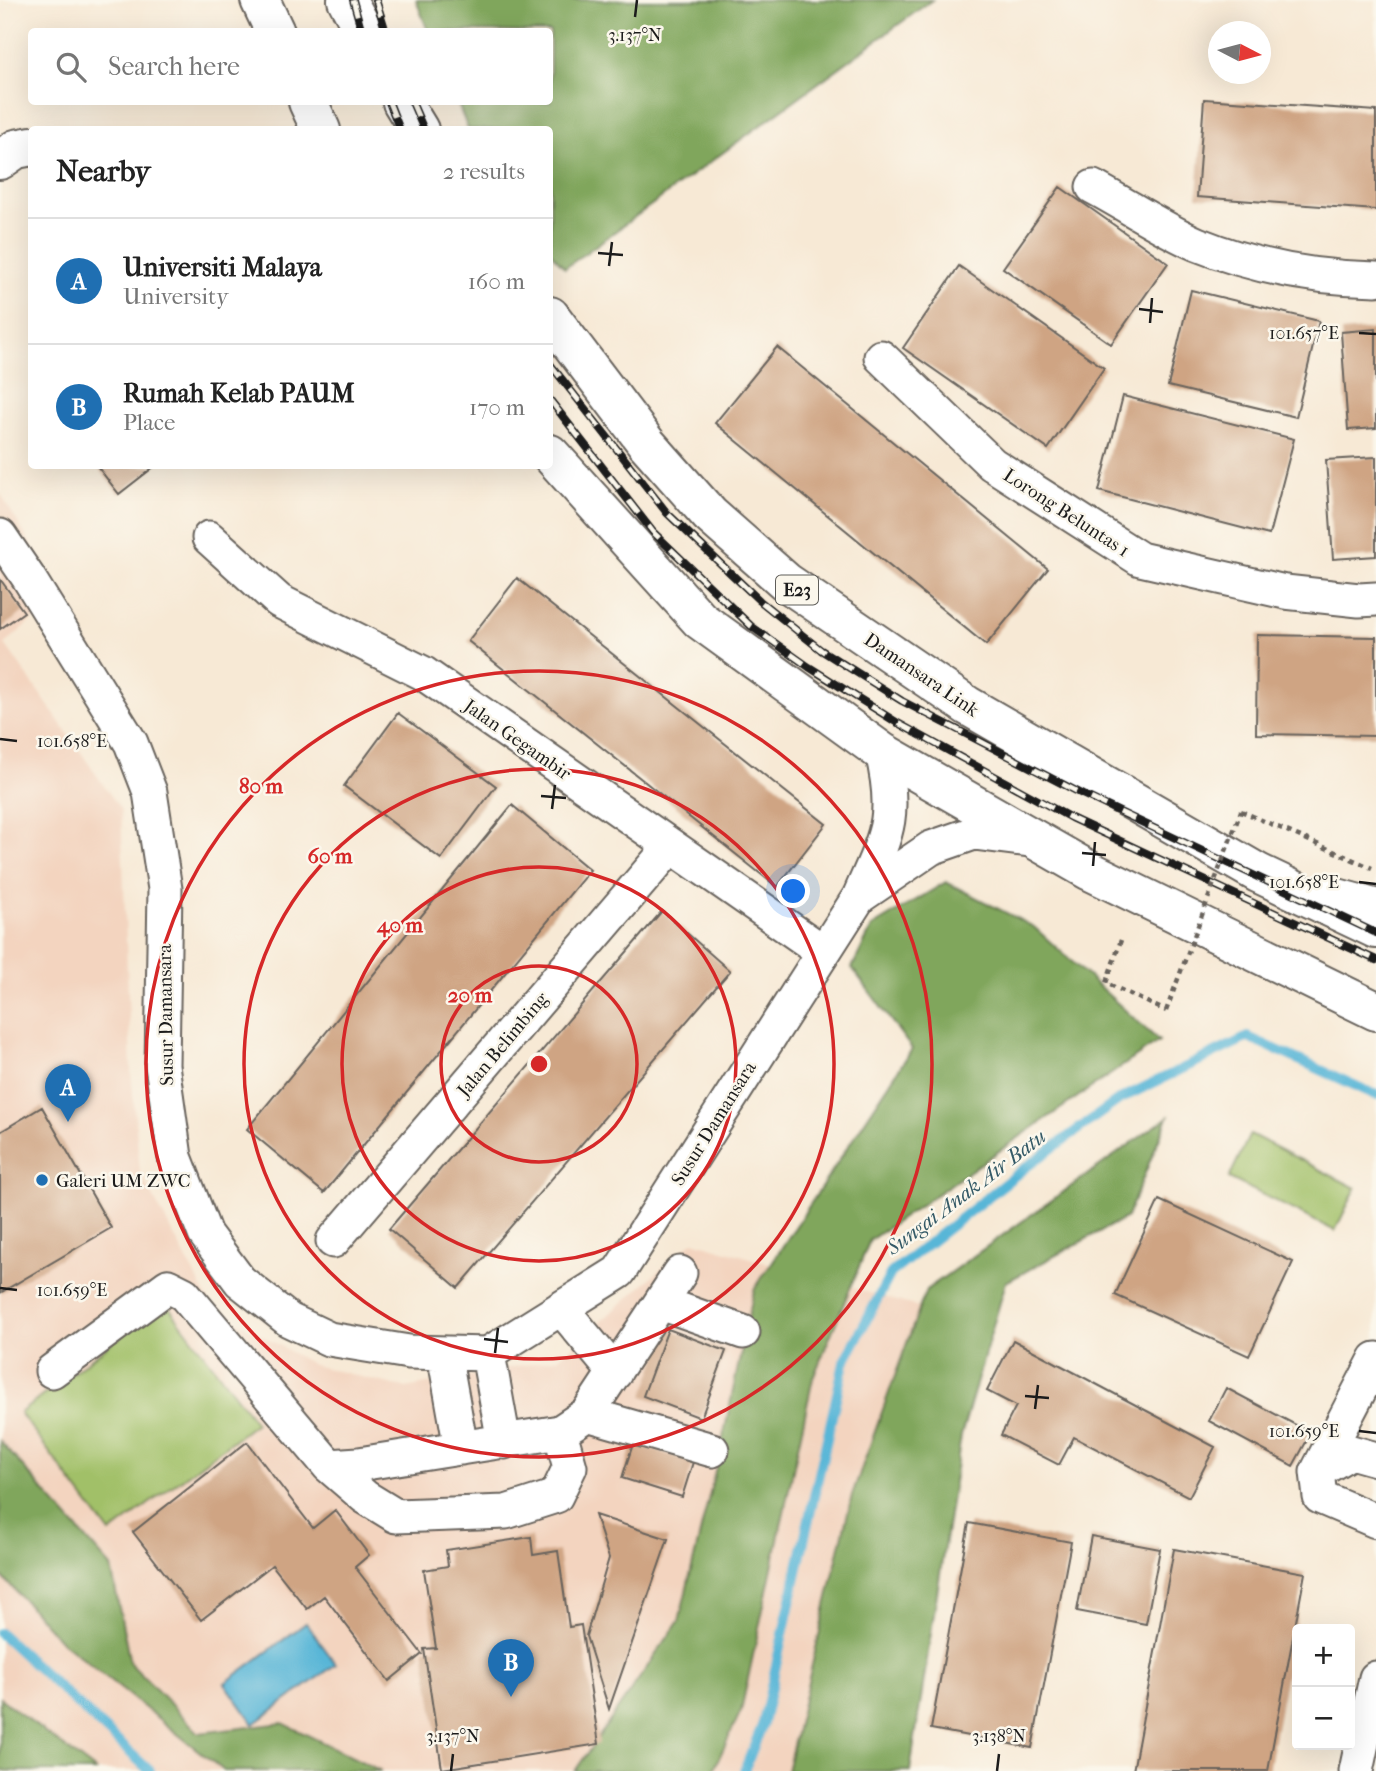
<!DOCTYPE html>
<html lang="en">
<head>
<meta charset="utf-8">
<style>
  body { margin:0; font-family:"IM FELL French Canon",serif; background:#f6f6f6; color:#222 }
  .controls { position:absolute; right:21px; bottom:21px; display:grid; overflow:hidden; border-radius:7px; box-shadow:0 7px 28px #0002 }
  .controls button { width:63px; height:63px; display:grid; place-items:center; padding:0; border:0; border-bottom:2px solid #e0e0e0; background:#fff; color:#222; font:35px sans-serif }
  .compass { position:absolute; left:1208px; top:21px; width:63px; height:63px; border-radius:50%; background:#fff; box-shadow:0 7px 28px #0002; rotate:96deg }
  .you { position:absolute; left:794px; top:892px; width:24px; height:24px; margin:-18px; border:5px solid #fff; border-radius:50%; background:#1a73e8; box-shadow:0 0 0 10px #1a73e833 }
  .badge { display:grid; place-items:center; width:46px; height:46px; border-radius:50%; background:#1f6fb2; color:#fff; font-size:23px; font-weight:700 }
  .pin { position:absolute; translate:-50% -58px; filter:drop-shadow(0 2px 4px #0008) }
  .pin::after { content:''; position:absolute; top:37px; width:24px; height:21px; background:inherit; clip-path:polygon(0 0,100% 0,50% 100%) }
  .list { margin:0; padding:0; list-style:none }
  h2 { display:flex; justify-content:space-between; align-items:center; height:91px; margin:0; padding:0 28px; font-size:30px }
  h2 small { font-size:23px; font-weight:400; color:#767676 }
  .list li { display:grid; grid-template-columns:46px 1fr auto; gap:21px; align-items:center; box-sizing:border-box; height:126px; padding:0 28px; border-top:2px solid #e0e0e0 }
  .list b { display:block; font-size:26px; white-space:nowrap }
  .list p { margin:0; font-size:23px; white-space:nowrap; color:#767676 }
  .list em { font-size:23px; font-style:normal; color:#767676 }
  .icon { flex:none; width:38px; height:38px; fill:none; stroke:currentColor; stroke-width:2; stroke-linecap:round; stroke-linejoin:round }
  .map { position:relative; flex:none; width:1376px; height:1771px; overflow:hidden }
  .search { position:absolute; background:#fff; box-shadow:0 7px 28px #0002; left:28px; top:28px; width:525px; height:77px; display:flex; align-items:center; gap:18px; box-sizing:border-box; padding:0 24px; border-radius:7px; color:#767676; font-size:26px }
  .panel { position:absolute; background:#fff; box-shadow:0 7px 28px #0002; left:28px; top:126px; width:525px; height:343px; border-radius:7px }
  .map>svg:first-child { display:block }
</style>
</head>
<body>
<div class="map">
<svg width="1376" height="1771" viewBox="0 0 1376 1771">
  <rect width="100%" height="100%" fill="#fbf7ec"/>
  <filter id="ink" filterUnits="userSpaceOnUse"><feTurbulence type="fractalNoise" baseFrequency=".0143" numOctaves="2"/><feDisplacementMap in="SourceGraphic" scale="14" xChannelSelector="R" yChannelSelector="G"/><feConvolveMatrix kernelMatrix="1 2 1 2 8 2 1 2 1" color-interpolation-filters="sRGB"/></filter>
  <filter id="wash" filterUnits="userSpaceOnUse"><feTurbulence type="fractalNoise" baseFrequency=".00686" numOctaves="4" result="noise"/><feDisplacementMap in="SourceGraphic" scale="28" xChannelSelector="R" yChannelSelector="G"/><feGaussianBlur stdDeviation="1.57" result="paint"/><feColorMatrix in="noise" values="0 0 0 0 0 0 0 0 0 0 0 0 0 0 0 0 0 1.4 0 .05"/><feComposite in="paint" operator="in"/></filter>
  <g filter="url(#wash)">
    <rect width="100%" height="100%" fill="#f7e9d5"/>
    <path fill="#f3d4bf" d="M0,493L61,594L5,644L121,810L131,1071L140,1173L212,1306L313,1365L406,1388L559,1358L693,1241L955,1318L880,1771H0Z"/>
    <path fill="#a1c067" stroke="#5e6e42" stroke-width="2" d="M1250,1134L1356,1188L1335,1231L1229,1178Z
      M165,1302L256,1423L110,1533L20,1413Z"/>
    <path fill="#80a65c" stroke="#4e613c" stroke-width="2" d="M416,0H932L565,268L550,252V130L468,129L457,102H550V32L428,31Z
      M946,882L1034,927L1159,1041L870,1240L813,1378L741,1711L713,1771H575L679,1621L723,1438L754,1290L912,1049L852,968L872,927Z
      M1168,1117L1127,1217L1006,1282L961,1436L910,1771H787L852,1495L926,1290Z
      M0,1441L111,1567L130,1663L199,1733L283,1723L381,1771H224L62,1642L0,1574Z
      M0,1698L96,1771H0Z"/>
    <path fill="#59b6d7" stroke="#3a697a" stroke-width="2" d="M306,1623L336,1664L254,1724L225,1683Z"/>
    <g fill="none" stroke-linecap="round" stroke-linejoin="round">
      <path stroke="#59b6d7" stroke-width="10" d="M0,1633L150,1771
        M744,1771L763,1723L844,1363L891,1273L1022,1170L1120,1099L1248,1037L1376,1095"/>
    </g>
    <g id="blocks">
      <path fill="#cfa483" d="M1204,99L1376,111V210L1197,197Z
        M1060,187L1168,263L1111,344L1003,268Z
        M959,266L1104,368L1048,449L903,348Z
        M1191,290L1319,321L1296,417L1168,386Z
        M1376,329V428L1348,430L1341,332Z
        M777,347L1048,569L986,645L715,423Z
        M1123,396L1294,439L1269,535L1099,491Z
        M1376,457V556L1333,559L1326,460Z
        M97,466H155L119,494Z
        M517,578L826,824L777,887L468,641Z
        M0,579L24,612L0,629Z
        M1257,635L1376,637V736L1256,734Z
        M398,713L496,786L441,859L344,786Z
        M512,805L590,870L324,1193L247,1129Z
        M662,911L730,971L458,1288L389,1229Z
        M42,1107L111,1228L0,1293V1132Z
        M1159,1200L1293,1262L1249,1356L1115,1295Z
        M668,1329L726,1351L701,1418L643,1396Z
        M1013,1340L1215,1447L1189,1497L1074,1437L1059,1465L1001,1435L1016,1406L987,1391Z
        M1226,1388L1311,1433L1293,1466L1209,1421Z
        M247,1442L313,1528L335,1510L369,1555L355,1567L422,1654L389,1681L324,1596L307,1609L272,1565L201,1620L133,1532Z
        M633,1444L693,1462L682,1497L622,1478Z
        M595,1515L668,1539L609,1709L586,1636L609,1558Z
        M969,1523L1071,1542L1032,1748L931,1729Z
        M1091,1536L1160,1549L1146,1624L1077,1611Z
        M531,1537L533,1555L558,1551L569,1627L581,1625L599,1744L442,1769L424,1649L436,1648L424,1570L448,1566L446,1550Z
        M1174,1549L1305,1573L1268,1771H1133Z"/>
    </g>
  </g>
  <g filter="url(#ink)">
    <use href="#blocks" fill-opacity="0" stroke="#69645d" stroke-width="2"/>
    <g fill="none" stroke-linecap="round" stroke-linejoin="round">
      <defs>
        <path id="minor" d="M1093,187C1127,205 1162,229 1197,244C1254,267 1315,278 1376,279
          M881,357L992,464L1140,559L1285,592L1359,600L1376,599
          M0,536L28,577L131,743L150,792L165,889L162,1065L175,1157L205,1234L240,1281L289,1320L329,1339L409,1352L488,1354L619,1272L859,897C886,835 898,820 882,752
          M209,538L279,601L423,673L822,951
          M1328,893L1376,906
          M859,897L931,848L974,833L1030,840
          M333,1241L671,846
          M661,1303L743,1332
          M561,1308L615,1373
          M444,1353L461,1448
          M488,1354L504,1442
          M1376,1359L1317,1472L1320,1497L1376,1521
          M52,1371L168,1286L184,1294L329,1466L365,1497L396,1516L506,1512L556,1496L570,1467L560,1432
          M587,1414L712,1450
          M329,1466L359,1464L560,1432L587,1414L680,1273
          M1317,1472L1351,1452L1376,1459
          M1356,1771L1376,1678"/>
        <path id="highway" d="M260,0L275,32
          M347,0L364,32
          M308,102L321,130
          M402,102L419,130
          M0,160L16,149L32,146
          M550,316L647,444L710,515L786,582L968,706L1258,873L1376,929
          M550,454L700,620L882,752L1090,871L1376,1011"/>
      </defs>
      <use href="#minor" stroke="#69645d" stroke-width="37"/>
      <use href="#highway" stroke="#69645d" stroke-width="42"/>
      <path stroke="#69645d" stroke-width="4.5" stroke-dasharray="5 5" stroke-linecap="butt" d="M1241,811L1372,868
        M1121,940L1106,983L1166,1011"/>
      <use href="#minor" stroke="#fff" stroke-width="33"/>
      <use href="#highway" stroke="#fff" stroke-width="38"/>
      <defs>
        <path id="rail" d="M353,0L362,32
          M376,0L386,32
          M389,102L400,130
          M412,102L424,130
          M550,364L667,513L760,601L821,650L902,701L1084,795L1376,933
          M550,400L653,532L751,626L809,667L896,722L1071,818L1376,960"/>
      </defs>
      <use href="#rail" stroke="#1c1c1c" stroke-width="8"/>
      <use href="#rail" stroke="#fbf7ec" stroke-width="5" stroke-dasharray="16" stroke-linecap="butt"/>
      <path stroke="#69645d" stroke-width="4.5" stroke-dasharray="5 5" stroke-linecap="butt" d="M1166,1011L1241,811"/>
    </g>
  </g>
  <path fill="none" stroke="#1c1c1c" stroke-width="2.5" d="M635,17L637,0M598,253L623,255M609,266L612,242M1139,309L1163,312M1150,323L1152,298M1359,333L1376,334M0,739L17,741M541,796L566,798M552,809L555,785M1082,853L1106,855M1093,866L1095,842M1359,882L1376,884M0,1288L17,1290M484,1339L508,1342M495,1353L498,1328M1025,1396L1049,1398M1035,1409L1038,1385M1359,1431L1376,1433M451,1771L453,1754M997,1771L999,1754"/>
  <g fill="none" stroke="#d62828" stroke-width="3.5">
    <circle cx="539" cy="1064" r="98"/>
    <circle cx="539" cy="1064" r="197"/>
    <circle cx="539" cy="1064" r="295"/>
    <circle cx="539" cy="1064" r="393"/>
  </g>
  <circle fill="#1f6fb2" stroke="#fbf7ec" stroke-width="2.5" cx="42" cy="1180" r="7"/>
  <g text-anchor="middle" stroke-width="5" stroke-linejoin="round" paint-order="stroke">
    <rect fill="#fbf7ec" stroke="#5f5e5a" stroke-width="2" x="776" y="575.5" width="42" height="29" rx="5"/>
    <g font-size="18" font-weight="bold" fill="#1c1c1c">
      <text x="797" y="596">E23</text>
    </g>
    <g font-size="19" fill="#1c1c1c" stroke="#fbf7ec">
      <text transform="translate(1067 512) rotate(33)" y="7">Lorong Beluntas 1</text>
      <text transform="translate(922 674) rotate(34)" y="7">Damansara Link</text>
      <text transform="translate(518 739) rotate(35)" y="7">Jalan Gegambir</text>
      <text transform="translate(165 1015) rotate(-91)" y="7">Susur Damansara</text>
      <text transform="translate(502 1044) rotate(-50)" y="7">Jalan Belimbing</text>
      <text transform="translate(713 1123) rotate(-58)" y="7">Susur Damansara</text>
    </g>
    <g font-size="19" fill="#1c1c1c" stroke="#fbf7ec" text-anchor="start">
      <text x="56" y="1187">Galeri UM ZWC</text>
    </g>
    <g font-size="21" font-style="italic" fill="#345a67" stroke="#fbf7ec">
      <text transform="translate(966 1192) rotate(-37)" y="7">Sungai Anak Air Batu</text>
    </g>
  </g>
  <g font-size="18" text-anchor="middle" fill="#1c1c1c" stroke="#fbf7ec" stroke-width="5" stroke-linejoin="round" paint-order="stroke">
    <text x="635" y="41">3.137°N</text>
    <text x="1304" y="339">101.657°E</text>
    <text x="72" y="747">101.658°E</text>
    <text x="1304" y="888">101.658°E</text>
    <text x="72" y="1296">101.659°E</text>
    <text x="1304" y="1437">101.659°E</text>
    <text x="453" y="1742">3.137°N</text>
    <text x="999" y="1742">3.138°N</text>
  </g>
  <circle cx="539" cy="1064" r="10" fill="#d62828" stroke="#fbf7ec" stroke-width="3.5"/>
  <g font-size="21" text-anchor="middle" font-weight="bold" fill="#d62828" stroke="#fbf7ec" stroke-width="5" stroke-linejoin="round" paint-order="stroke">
    <text x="261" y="793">80 m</text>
    <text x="330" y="863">60 m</text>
    <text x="400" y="932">40 m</text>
    <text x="470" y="1002">20 m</text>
  </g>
</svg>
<div class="controls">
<button>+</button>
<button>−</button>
</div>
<svg class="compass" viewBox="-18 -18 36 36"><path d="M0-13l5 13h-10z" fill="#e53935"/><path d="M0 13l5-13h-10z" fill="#767676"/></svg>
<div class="you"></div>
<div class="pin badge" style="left:68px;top:1122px">A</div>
<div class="pin badge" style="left:511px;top:1697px">B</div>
<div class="search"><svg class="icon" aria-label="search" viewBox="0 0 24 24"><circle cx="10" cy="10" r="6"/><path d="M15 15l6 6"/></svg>Search here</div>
<section class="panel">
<h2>Nearby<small>2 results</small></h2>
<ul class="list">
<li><span class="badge">A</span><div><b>Universiti Malaya</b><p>University</p></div><em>160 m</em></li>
<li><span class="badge">B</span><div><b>Rumah Kelab PAUM</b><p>Place</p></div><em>170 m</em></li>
</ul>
</section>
</div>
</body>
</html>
